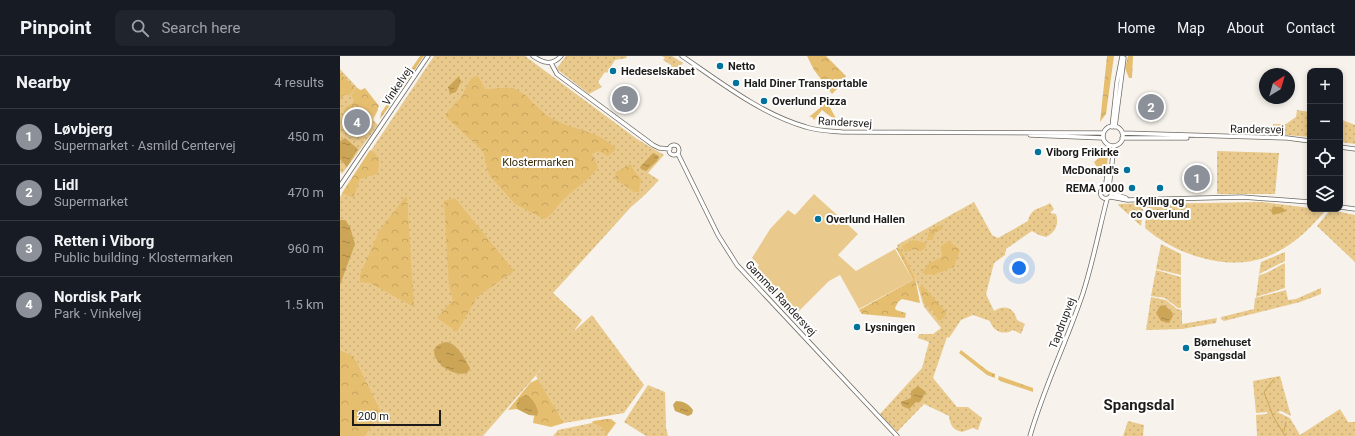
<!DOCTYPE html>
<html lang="en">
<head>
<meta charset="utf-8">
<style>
  body { margin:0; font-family:Roboto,sans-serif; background:#20242c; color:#f1f3f6 }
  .controls { position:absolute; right:12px; top:12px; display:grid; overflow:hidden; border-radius:8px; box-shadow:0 2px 6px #0003 }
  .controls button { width:36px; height:36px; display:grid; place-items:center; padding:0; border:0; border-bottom:1px solid #363941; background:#171b24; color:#f1f3f6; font:20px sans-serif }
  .compass { position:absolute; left:919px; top:12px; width:36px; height:36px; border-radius:50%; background:#171b24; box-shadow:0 2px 6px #0003; rotate:37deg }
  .scale { position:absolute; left:12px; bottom:10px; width:89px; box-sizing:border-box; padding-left:4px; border:2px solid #1d1c1a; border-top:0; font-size:11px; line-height:14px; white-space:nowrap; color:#1d1c1a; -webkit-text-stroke:3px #fff; paint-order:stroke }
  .you { position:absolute; left:679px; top:212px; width:14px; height:14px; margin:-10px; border:3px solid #fff; border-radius:50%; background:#1a73e8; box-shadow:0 0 0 6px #1a73e833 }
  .badge { display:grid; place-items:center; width:26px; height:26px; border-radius:50%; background:#8c9099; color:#fff; font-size:13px; font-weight:700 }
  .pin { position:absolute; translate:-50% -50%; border:2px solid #fff; box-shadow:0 1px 4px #0006 }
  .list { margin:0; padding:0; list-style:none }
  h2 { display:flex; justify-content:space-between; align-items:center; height:52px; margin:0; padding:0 16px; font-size:17px }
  h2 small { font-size:13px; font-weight:400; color:#9ea1a6 }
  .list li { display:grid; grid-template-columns:26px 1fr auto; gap:12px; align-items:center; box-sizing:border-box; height:56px; padding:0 16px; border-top:1px solid #363941 }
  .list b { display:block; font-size:15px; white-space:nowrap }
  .list p { margin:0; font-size:13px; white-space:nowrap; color:#9ea1a6 }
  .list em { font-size:13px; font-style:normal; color:#9ea1a6 }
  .icon { flex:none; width:22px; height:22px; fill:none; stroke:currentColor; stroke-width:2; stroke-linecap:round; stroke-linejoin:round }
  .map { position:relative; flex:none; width:1015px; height:380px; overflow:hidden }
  header { display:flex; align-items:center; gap:24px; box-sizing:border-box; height:56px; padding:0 20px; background:#171b24; border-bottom:1px solid #363941 }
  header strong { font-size:19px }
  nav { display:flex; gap:22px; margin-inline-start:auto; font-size:14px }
  .search { width:280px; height:36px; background:#20242c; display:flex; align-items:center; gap:10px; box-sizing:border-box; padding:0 14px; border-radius:8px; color:#9ea1a6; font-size:15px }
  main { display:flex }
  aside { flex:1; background:#171b24 }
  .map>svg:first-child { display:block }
</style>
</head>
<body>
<header>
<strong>Pinpoint</strong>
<div class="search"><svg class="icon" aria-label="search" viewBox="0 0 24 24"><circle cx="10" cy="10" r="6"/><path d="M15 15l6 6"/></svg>Search here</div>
<nav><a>Home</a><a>Map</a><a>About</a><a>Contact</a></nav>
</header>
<main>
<aside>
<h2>Nearby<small>4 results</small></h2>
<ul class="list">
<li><span class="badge">1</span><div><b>Løvbjerg</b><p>Supermarket · Asmild Centervej</p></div><em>450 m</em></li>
<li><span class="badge">2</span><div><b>Lidl</b><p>Supermarket</p></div><em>470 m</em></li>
<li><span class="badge">3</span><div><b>Retten i Viborg</b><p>Public building · Klostermarken</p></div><em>960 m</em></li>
<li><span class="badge">4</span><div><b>Nordisk Park</b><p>Park · Vinkelvej</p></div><em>1.5 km</em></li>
</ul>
</aside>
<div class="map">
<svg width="1015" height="380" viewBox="0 0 1015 380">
  <defs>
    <pattern id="green-dots" width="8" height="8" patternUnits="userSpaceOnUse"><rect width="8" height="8" fill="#e9c98c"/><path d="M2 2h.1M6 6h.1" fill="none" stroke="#c7ac78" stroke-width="1.8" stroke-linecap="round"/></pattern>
    <pattern id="forest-crowns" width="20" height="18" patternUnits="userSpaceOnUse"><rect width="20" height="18" fill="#e6be6f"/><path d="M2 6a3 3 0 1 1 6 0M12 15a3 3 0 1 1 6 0" fill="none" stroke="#c5a360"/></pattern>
    <pattern id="water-ripples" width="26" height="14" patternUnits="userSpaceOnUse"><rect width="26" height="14" fill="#cca556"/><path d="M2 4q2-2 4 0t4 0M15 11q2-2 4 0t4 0" fill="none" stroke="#a58646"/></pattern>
  </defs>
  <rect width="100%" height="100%" fill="#f7f3ec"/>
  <path fill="url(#green-dots)" d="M94,0H185L297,83L324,99L308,117L319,124C310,134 301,143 291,151L213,237L242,264L233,276L252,259L304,329L284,357L224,367L196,320L204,310L143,380H25L42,357L14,300L0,294V141Z
    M226,0H286L287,2L275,4L267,17L265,16L258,26L262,31L249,38L218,14L217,12Z
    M322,0H332L343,7L335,19L333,18L331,9L323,4L325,2Z
    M0,13L38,54L33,64L38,69L2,118L0,115Z
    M957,54L970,56V81L933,78V68H946L956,61Z
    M1000,63L1015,69V88L1000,86Z
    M877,95L939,97L935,138H877Z
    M634,146L652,179L658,182L688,165C691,151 701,153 710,147L714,153L710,157L716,158C719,168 716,176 706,181L699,179L692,175L666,193L665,199L654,207L646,238L654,255C665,248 674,252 677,264L685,268L681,278L673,274C663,280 653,275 650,265L633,259L621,264L609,282L607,281L593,322L617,351H628L642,362L638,374L633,372L622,376C613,374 610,369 609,360L584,348L557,376L540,358L582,312L589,286L578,282L579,278H593L601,272L584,251L575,221L557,189Z
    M922,146L986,154C971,171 956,187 935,197C895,219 837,200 805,172L807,148Z
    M804,147L801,170L778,149L779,148Z
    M990,154L1015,159V206L977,170Z
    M821,188L841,198V219L816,213Z
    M945,196V205L919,218L921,206Z
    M945,207V232L916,241L919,219C927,218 936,211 945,207Z
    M816,214L841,221V252H838L825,242L811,240Z
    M981,232V238L960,246L884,265L881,263V261L914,253L915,242L946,234L948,244L956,243Z
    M811,241L826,244L837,253L842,254V268L877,262L876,267L842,273L806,274Z
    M940,320L951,360L941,355L937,356L950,362L960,379L1000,353L1008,366H1015V380H917L916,359L927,358V356L916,357L913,325Z
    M308,329L325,336L326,372L328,380H306L284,366Z
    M788,365L804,369L803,380H783Z
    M252,367L262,372L268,380H213L218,374Z"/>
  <path fill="url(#forest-crowns)" d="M80,0H84L59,37L56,35Z
    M467,0H486L506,20L500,30L492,38L474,14Z
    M767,0H774L766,58L760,66Z
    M788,0H793L792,22H789L785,12Z
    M0,17L15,32L10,39H4L0,43Z
    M135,20H138L145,33C153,33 168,30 175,33C190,39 198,55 211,62C231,74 261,75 276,93L268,100L258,95L252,98L258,111C248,126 236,131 224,143C217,149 213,159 204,163L175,148L149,119L143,95L106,61V58L121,41L131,23Z
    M16,32L21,34L25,32L39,50L34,60C24,56 13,62 4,56L5,52L13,47L14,44L11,40Z
    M55,36L58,38L56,41L40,63L41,57Z
    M487,46L498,66L482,54L474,64L472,61H469Z
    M30,94C41,99 40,109 37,118L20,123L14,140L11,141L2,137Z
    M764,98H767L768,100L766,118L762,120L754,106Z
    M291,108L294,115L301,123L299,136H294L275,123L276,116Z
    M65,141H67L74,251L30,227L20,226V219L39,175Z
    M115,142L174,215L137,241L117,276L97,262L113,244L109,231L104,145Z
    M599,169L603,173L594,177L593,184H587L589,176Z
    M573,184L586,187L585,192L581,195L574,193L565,196L562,190Z
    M609,185L620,194L614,211L593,219L582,217L588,208L602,201L601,190Z
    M559,191L575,221L580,247L562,243L558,246L555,252L556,254L566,257L565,262L522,258L519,254L573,224L556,192Z
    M581,228L606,256L605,261L599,265L593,255L584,247L580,233Z
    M0,294L14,300L42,357L25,380H0Z
    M621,294L648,315L655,318V322L647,319L619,297Z
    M659,320L693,332V336L660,325L658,323Z
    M198,323L224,367L211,371L193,367L194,360H197L176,350L177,353L168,354L190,327Z
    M267,363H271L276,367L267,379L262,372L252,367L253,365Z"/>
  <path fill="#e9c98c" d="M474,138L518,178L498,199L516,215L555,193L573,224L519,253L500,219L489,225L456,258L414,215L419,209L412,202L430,173L448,154L455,159Z"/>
  <path fill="url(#water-ripples)" d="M119,20L121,26L116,36L110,38L108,31Z
    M5,82L18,93L7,111L0,103V85Z
    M313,97L319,100L317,105L306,115L301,113L300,111Z
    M933,151H941L947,155L933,159L931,155Z
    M0,164H5L10,171L15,188L0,229Z
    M824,249L832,256L833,260L829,267L821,265L816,257L820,250Z
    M107,286C119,289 124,302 130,312L127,317C106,323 77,290 107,286Z
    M578,330L586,336L580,346H576L569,353L562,350L561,346L571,342V335Z
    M186,339C192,341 200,353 197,360L189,359L177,353L176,350L179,342Z
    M336,345C343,345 349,348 353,354L352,358L348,360L335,355L333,349Z"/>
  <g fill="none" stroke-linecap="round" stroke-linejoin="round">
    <path stroke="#cca556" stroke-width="1" d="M934,323L924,336L933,360L945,380
      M944,375L946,366"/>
    <defs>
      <path id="minor" d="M193,0C203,7 212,10 221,0
        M342,0C380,26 421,58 466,71C478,75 490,75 502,76L763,77
        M211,7L217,18L313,89L319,92L330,93
        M763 80a10 10 0 1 1 20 0a10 10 0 1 1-20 0Z
        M772,71L777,26L782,0
        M775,71L784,2
        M782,77L947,82L970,85
        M690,79L763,82
        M782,82H847
        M329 94a5 5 0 1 1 10 0a5 5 0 1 1-10 0Z
        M1000,91L1015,93
        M338,98L378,179L397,209L557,380
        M0,130L88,0
        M760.5 137a5.5 5.5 0 1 1 11 0a5.5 5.5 0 1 1-11 0Z
        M765,132L767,120
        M769,132L774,90
        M772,137L786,142
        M771,141L787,144L902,141L970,146
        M1000,151L1015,153
        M690,380C704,331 727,285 743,237C753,206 759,174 767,143"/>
    </defs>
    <use href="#minor" stroke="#6e6b64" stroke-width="5"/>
    <use href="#minor" stroke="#fff" stroke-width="3.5"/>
  </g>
  <g fill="#00739d" stroke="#fff" stroke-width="1.5">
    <circle cx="380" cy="10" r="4"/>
    <circle cx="273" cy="15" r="4"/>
    <circle cx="396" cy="27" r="4"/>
    <circle cx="424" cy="45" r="4"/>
    <circle cx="698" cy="96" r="4"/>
    <circle cx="787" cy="114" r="4"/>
    <circle cx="792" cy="132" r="4"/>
    <circle cx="820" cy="132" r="4"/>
    <circle cx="478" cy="163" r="4"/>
    <circle cx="517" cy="271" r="4"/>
    <circle cx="846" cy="292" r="4"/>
  </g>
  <g text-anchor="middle" stroke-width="4" stroke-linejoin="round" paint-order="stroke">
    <g font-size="11" font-weight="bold" fill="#1d1c1a" stroke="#fff" text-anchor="start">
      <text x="388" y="14">Netto</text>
      <text x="281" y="19">Hedeselskabet</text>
      <text x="404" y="31">Hald Diner Transportable</text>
      <text x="432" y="49">Overlund Pizza</text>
      <text x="706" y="100">Viborg Frikirke</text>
      <text x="779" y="118" text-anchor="end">McDonald's</text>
      <text x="784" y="136" text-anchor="end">REMA 1000</text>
      <text x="820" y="149" text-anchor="middle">Kylling og<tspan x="820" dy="13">co Overlund</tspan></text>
      <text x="486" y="167">Overlund Hallen</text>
      <text x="525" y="275">Lysningen</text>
      <text x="854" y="290">Børnehuset<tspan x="854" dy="13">Spangsdal</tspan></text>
    </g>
    <g font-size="11" fill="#1d1c1a" stroke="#fff">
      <text transform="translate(57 30) rotate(-56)" y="4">Vinkelvej</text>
      <text transform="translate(505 66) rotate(3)" y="4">Randersvej</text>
      <text transform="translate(917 73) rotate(1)" y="4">Randersvej</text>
      <text transform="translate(441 242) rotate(47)" y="4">Gammel Randersvej</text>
      <text transform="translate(722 267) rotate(-69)" y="4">Tapdrupvej</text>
    </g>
    <g font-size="11" fill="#3d2d09" stroke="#fff">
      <text x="198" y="110">Klostermarken</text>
    </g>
    <g font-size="15" font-weight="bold" fill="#1d1c1a" stroke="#fff">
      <text x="799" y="354">Spangsdal</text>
    </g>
  </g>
</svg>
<div class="controls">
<button>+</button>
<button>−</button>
<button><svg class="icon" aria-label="locate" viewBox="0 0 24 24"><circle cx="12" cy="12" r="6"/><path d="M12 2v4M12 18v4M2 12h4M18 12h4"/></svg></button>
<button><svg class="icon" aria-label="layers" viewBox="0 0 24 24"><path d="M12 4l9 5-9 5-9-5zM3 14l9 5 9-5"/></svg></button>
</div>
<svg class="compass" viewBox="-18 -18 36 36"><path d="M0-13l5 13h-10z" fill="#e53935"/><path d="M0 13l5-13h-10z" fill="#9ea1a6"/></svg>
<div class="scale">200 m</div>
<div class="you"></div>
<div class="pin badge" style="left:857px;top:122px">1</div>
<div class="pin badge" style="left:811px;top:51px">2</div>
<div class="pin badge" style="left:285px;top:43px">3</div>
<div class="pin badge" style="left:17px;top:66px">4</div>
</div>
</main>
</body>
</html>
